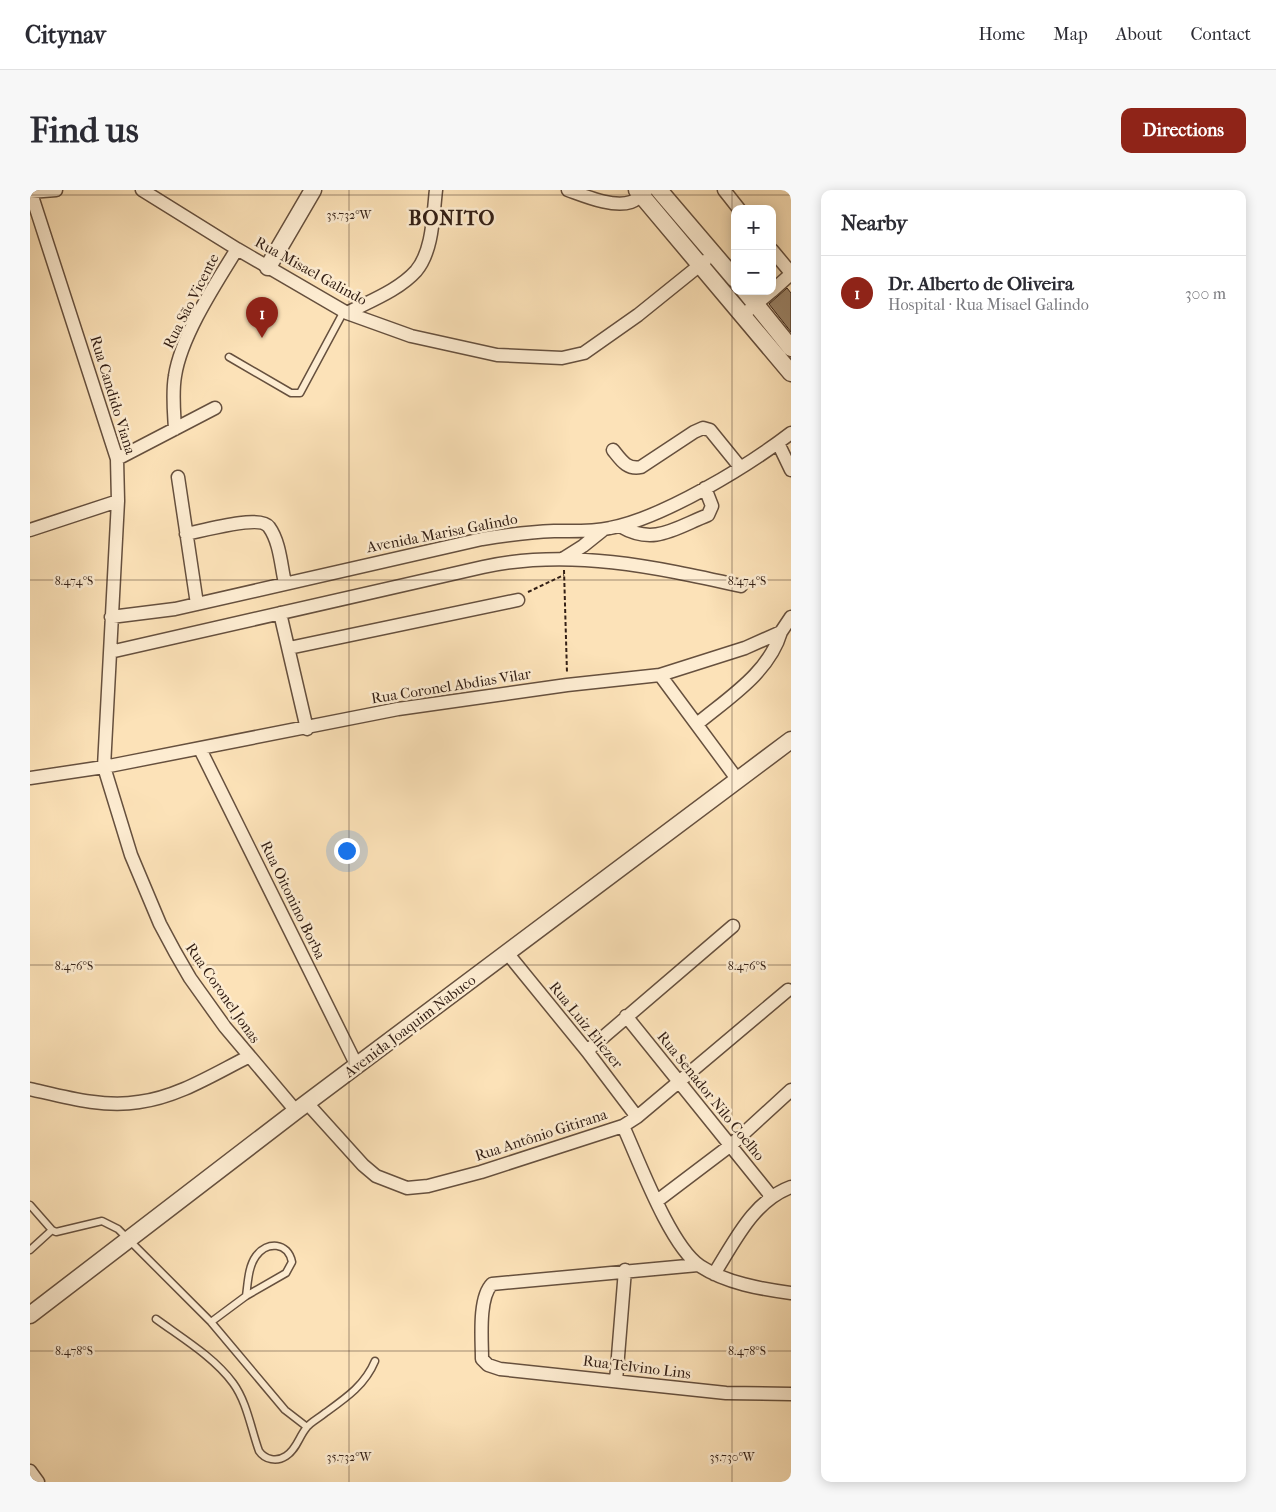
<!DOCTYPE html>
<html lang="en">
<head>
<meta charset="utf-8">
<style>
  body { margin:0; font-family:"IM FELL French Canon",serif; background:#f7f7f7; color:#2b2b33 }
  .controls { position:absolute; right:15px; top:15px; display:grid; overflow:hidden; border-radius:10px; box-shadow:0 2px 12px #0003 }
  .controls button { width:45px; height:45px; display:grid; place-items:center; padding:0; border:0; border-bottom:1px solid #e1e1e2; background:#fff; color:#2b2b33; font:25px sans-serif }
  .you { position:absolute; left:316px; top:660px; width:18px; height:18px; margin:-12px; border:4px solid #fff; border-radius:50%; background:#1a73e8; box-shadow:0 0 0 8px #1a73e833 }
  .badge { display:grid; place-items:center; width:32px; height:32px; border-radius:50%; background:#8f2418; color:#fff; font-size:16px; font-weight:700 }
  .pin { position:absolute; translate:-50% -41px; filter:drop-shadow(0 1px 2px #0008) }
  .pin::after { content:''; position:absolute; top:26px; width:18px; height:15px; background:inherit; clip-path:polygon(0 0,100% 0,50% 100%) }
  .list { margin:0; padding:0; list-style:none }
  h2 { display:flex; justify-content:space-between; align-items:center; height:65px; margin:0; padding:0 20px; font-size:21px }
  h2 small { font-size:16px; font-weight:400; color:#7c7c81 }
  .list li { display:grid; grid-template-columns:32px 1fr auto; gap:15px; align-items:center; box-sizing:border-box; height:75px; padding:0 20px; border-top:1px solid #e1e1e2 }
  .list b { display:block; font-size:19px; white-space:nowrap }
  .list p { margin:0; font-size:16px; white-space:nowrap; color:#7c7c81 }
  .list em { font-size:16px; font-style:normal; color:#7c7c81 }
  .map { position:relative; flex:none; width:761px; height:1292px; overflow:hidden; border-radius:10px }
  header { display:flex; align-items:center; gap:30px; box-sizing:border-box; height:70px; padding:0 25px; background:#fff; border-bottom:1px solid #e1e1e2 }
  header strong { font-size:24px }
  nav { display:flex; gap:28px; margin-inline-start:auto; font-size:18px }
  .intro { display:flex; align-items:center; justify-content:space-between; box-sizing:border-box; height:120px; padding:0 30px }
  h1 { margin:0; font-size:35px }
  .button { padding:12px 22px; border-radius:10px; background:#8f2418; color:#fff; font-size:18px; font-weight:700 }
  main { display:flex; gap:30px; padding:0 30px }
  aside { flex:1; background:#fff; border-radius:10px; box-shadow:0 2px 12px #0003 }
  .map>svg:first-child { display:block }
</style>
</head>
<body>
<header>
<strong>Citynav</strong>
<nav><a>Home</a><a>Map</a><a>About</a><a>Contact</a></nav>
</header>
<div class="intro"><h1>Find us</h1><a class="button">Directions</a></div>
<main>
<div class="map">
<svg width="761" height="1292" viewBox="0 0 761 1292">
  <rect width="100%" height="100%" fill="#fce2b8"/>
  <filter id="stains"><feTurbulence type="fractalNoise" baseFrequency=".004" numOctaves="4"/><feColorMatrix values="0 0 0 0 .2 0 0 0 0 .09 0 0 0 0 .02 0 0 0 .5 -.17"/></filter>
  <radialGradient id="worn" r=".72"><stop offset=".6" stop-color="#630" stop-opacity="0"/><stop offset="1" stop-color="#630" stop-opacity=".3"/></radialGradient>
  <path fill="#9c856a" stroke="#342016" d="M757,98L761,103V142L739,114Z"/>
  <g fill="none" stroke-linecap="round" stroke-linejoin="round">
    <defs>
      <path id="service" d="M199,167L261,203H270L314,121
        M0,1015L22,1040L26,1042L72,1031L88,1039L181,1132L255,1220L277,1237
        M0,1060L22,1040
        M126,1129C152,1148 184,1167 203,1193C217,1212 221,1239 229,1261C235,1270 247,1272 256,1266C267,1259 269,1246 277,1237C281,1232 289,1228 295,1223C316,1208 335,1195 345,1171
        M181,1132L216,1106L256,1083L262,1072C258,1052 237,1051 226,1066C218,1077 218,1093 216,1106"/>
      <path id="minor" d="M0,0L87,269L88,311L74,577L101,665L130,734L145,762L160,788L195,837L266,921
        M112,0L207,59L317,123L381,146L467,165L532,168L554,163L608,125L675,71
        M538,0C555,6 583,18 601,12C607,10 612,5 617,0
        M694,0L709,19
        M0,2L26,0
        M742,60L761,83
        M742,101L761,84
        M317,123C340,111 369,100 386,81C403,61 403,25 406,0
        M713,125L742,101
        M145,239C144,221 142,203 145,186C151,146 186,93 207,59
        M748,253L761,280
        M583,260C591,270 597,280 611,277L664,242L673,238L680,240L710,277
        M87,269L185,218
        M148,287L167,414
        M590,336C624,356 645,338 678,325L682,316L675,298
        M0,340L88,311
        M156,344C172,341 230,324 239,337C250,352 251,376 255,393
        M534,368L553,356L573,340
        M250,423L277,539
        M81,427L145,419L452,349C476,345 499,342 524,341C543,341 562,342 580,338C633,328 718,276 761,243
        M259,458L488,410
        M80,462L453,377C539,358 626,377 711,396
        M630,485L707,589
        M667,534C698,508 739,483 751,442
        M170,559L327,876
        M0,588L74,577L368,519L537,495L630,485L715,458L751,442L761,427
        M478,764L557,861L607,927
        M596,826L741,1006
        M557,861L703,736
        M0,899C35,907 73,918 109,912C148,907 184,884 218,867
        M277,913L333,975L346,986L377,998L398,996L451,982L593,936L607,927L758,800
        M593,936C609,971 640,1056 670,1076C696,1093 731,1099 761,1103
        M627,1011L701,955L761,900
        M668,1075L462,1094C448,1108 452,1150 452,1169L458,1175L470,1179L696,1203L761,1204
        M684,1084C705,1051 723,1011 761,997
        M586,1191L595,1080
        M0,1281L8,1292"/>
      <path id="tertiary" d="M607,0L761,183
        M629,0L705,89
        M238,77L283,0
        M715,101L761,158
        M0,1125L266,921L761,550"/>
    </defs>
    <use href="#service" stroke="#66503e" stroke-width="9"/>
    <use href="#minor" stroke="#66503e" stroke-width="15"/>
    <use href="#tertiary" stroke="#66503e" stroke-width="19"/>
    <path stroke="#342016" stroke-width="2" stroke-dasharray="4 2.5" stroke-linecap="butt" d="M534,380L537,483
      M498,402L534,385"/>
    <use href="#service" stroke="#fdecd1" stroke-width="6"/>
    <use href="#minor" stroke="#fdecd1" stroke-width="12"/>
    <use href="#tertiary" stroke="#fdecd1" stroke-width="16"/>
  </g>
  <path fill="none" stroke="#342016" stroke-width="1" stroke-opacity="0.45" d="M319,0V1292M702,0V1292M0,5H761M0,390H761M0,775H761M0,1161H761"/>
  <g text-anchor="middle" stroke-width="5" stroke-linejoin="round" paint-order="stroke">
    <g font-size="15" fill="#342016" stroke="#fdecd1">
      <text transform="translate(281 81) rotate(29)" y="5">Rua Misael Galindo</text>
      <text transform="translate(161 111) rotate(-63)" y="5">Rua São Vicente</text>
      <text transform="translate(83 205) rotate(73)" y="5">Rua Candido Viana</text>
      <text transform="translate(412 343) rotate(-11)" y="5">Avenida Marisa Galindo</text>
      <text transform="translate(421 496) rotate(-9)" y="5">Rua Coronel Abdias Vilar</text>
      <text transform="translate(263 710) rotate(64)" y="5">Rua Oitonino Borba</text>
      <text transform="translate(193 803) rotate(55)" y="5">Rua Coronel Jonas</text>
      <text transform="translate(556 835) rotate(51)" y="5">Rua Luiz Eliezer</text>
      <text transform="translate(380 836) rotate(-37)" y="5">Avenida Joaquim Nabuco</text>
      <text transform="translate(681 906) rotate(51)" y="5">Rua Senador Nilo Coelho</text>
      <text transform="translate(511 945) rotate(-18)" y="5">Rua Antônio Gitirana</text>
      <text transform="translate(607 1177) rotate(7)" y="5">Rua Telvino Lins</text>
    </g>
    <g font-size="20" font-weight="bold" letter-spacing="1" fill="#342016" stroke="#fdecd1">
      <text x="422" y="35">BONITO</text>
    </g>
  </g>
  <g font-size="12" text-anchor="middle" fill="#342016" stroke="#fdecd1" stroke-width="5" stroke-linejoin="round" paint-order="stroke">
    <text x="319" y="29">35.732°W</text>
    <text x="44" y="395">8.474°S</text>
    <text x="717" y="395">8.474°S</text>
    <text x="44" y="780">8.476°S</text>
    <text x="717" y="780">8.476°S</text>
    <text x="44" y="1165">8.478°S</text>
    <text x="717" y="1165">8.478°S</text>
    <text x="319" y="1271">35.732°W</text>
    <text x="702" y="1271">35.730°W</text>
  </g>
  <rect width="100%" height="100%" filter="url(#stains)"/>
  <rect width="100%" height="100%" fill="url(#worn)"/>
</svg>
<div class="controls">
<button>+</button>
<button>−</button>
</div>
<div class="you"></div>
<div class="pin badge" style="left:232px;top:148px">1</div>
</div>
<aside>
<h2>Nearby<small></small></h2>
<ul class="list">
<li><span class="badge">1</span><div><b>Dr. Alberto de Oliveira</b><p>Hospital · Rua Misael Galindo</p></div><em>300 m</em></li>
</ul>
</aside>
</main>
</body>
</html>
